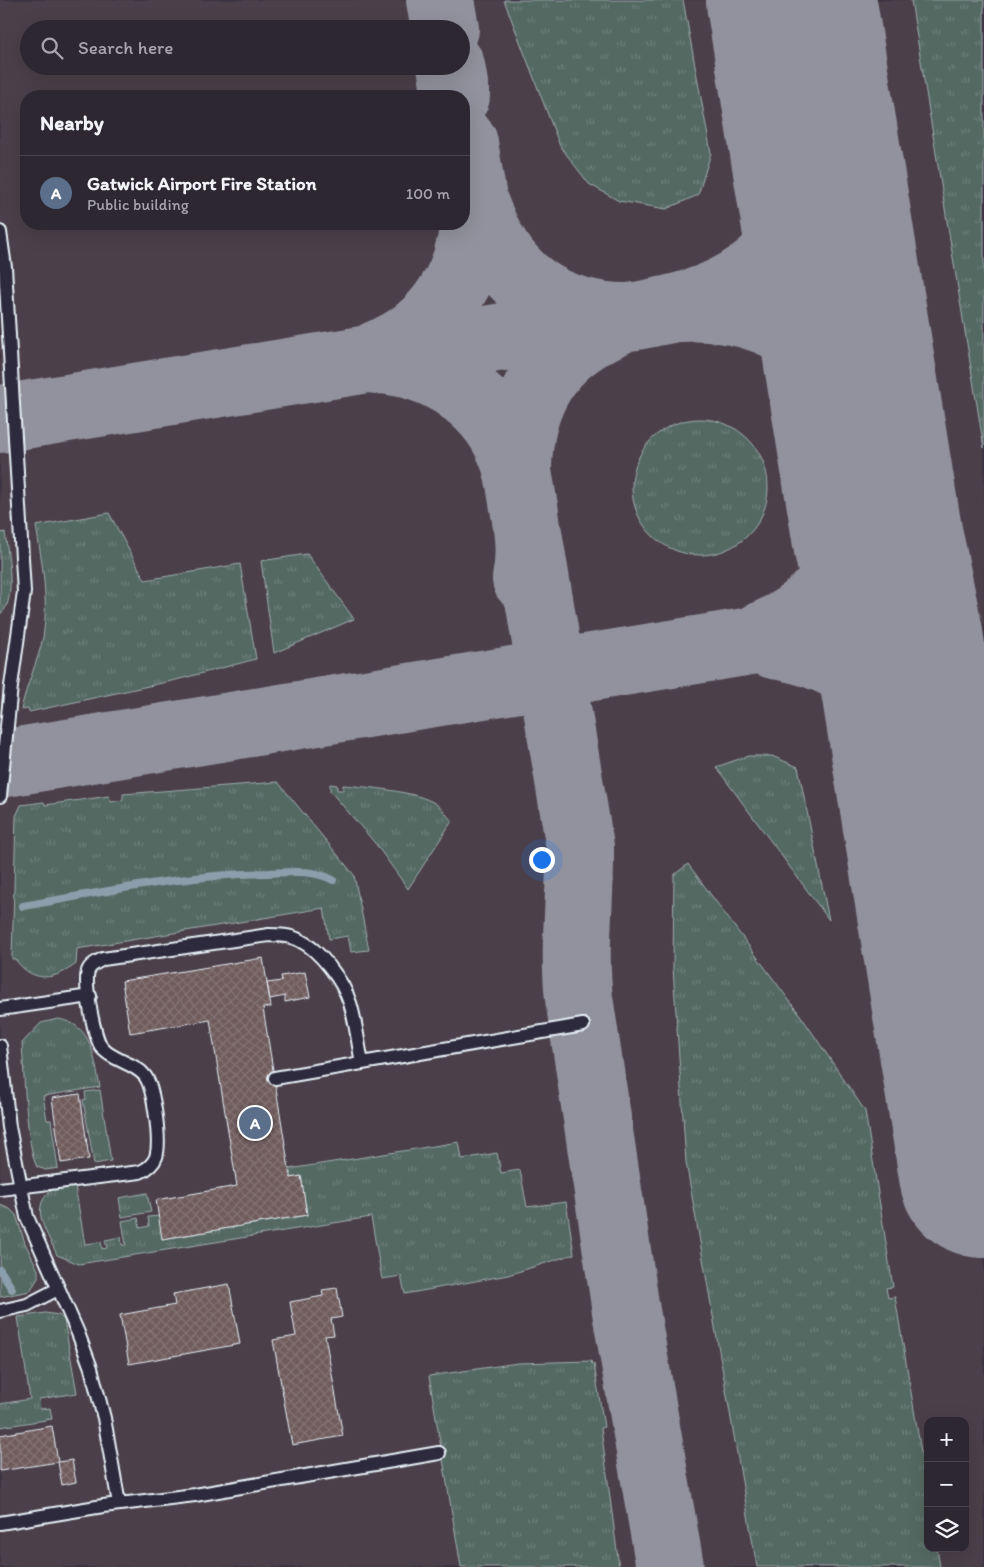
<!DOCTYPE html>
<html lang="en">
<head>
<meta charset="utf-8">
<style>
  body { margin:0; font-family:Itim,sans-serif; background:#39333e; color:#f1f3f6 }
  .controls { position:absolute; right:15px; bottom:15px; display:grid; overflow:hidden; border-radius:10px; box-shadow:0 5px 20px #0002 }
  .controls button { width:45px; height:45px; display:grid; place-items:center; padding:0; border:0; border-bottom:1px solid #48444d; background:#2d2732; color:#f1f3f6; font:25px sans-serif }
  .you { position:absolute; left:541px; top:859px; width:18px; height:18px; margin:-12px; border:4px solid #fff; border-radius:50%; background:#1a73e8; box-shadow:0 0 0 8px #1a73e833 }
  .badge { display:grid; place-items:center; width:32px; height:32px; border-radius:50%; background:#d6ab8b; color:#fff; font-size:16px; font-weight:700 }
  .pin { position:absolute; translate:-50% -50%; border:2px solid #fff; box-shadow:0 1px 5px #0006 }
  .list { margin:0; padding:0; list-style:none }
  h2 { display:flex; justify-content:space-between; align-items:center; height:65px; margin:0; padding:0 20px; font-size:21px }
  h2 small { font-size:16px; font-weight:400; color:#a7a5ac }
  .list li { display:grid; grid-template-columns:32px 1fr auto; gap:15px; align-items:center; box-sizing:border-box; height:75px; padding:0 20px; border-top:1px solid #48444d }
  .list b { display:block; font-size:19px; white-space:nowrap }
  .list p { margin:0; font-size:16px; white-space:nowrap; color:#a7a5ac }
  .list em { font-size:16px; font-style:normal; color:#a7a5ac }
  .icon { flex:none; width:28px; height:28px; fill:none; stroke:currentColor; stroke-width:2; stroke-linecap:round; stroke-linejoin:round }
  .map { position:relative; flex:none; width:984px; height:1567px; overflow:hidden }
  .search { position:absolute; background:#2d2732; box-shadow:0 5px 20px #0002; left:20px; top:20px; width:450px; height:55px; display:flex; align-items:center; gap:12px; box-sizing:border-box; padding:0 18px; border-radius:28px; color:#a7a5ac; font-size:19px }
  .panel { position:absolute; background:#2d2732; box-shadow:0 5px 20px #0002; left:20px; top:90px; width:450px; height:140px; border-radius:20px }
  .map>svg:first-child { display:block }
</style>
</head>
<body>
<div class="map">
<svg width="984" height="1567" viewBox="0 0 984 1567">
  <defs>
    <pattern id="grass-tufts" width="24" height="20" patternUnits="userSpaceOnUse" patternTransform="scale(1.25)"><rect width="24" height="20" fill="#556963"/><path d="M3 7l-1-3M5 7V3M7 7l1-3M15 17l-1-3M17 17v-4M19 17l1-3" fill="none" stroke="#6d7f7a"/></pattern>
    <pattern id="building-cross-hatch" width="8" height="8" patternUnits="userSpaceOnUse" patternTransform="scale(1.25)"><rect width="8" height="8" fill="#6f5b5c"/><path d="M0 0l8 8M0 8l8-8" fill="none" stroke="#847374"/></pattern>
  </defs>
  <rect width="100%" height="100%" fill="#3c3443"/>
  <filter id="ink" filterUnits="userSpaceOnUse"><feTurbulence type="fractalNoise" baseFrequency=".02" numOctaves="2"/><feDisplacementMap in="SourceGraphic" scale="10" xChannelSelector="R" yChannelSelector="G"/><feConvolveMatrix kernelMatrix="1 2 1 2 8 2 1 2 1" color-interpolation-filters="sRGB"/></filter>
  <g filter="url(#ink)">
    <path fill="#4b404a" fill-rule="evenodd" d="M0,0H984V1567H0ZM29,29H461V66H29ZM26,96H464V224H26ZM928,1421H965V1548H928Z"/>
    <path fill="url(#grass-tufts)" stroke="#9eadae" d="M504,0H683L711,153L698,195L666,209L619,201L589,184L560,146Z
      M911,0H984V448Z
      M632 487a68 68 0 1 1 136 0a68 68 0 1 1-136 0Z
      M109,513L145,580L240,564L256,659L176,680L29,712L28,709L21,710C26,685 38,662 43,637C49,600 42,562 36,526Z
      M5,532C7,550 18,603 0,614V533Z
      M307,554L354,619L274,653L261,561Z
      M748,756H772L798,767L829,920L716,767Z
      M278,782L354,875L369,950L351,952L348,936L329,939L324,908L77,949L76,964C55,980 33,984 15,959H12L16,816L21,805L44,802L45,805L109,796L111,802L123,800V794Z
      M330,784L337,785V790H343V785C366,787 417,791 436,804C442,808 447,816 452,821L408,889L375,843L330,791Z
      M688,864L803,1019L865,1111L893,1287L886,1288L888,1298L895,1297L928,1493V1548H937L940,1567H757L686,1162L673,968L674,875Z
      M58,1019C93,1024 94,1059 100,1087L43,1096L47,1120H51L58,1168L46,1170L37,1167C26,1146 24,1071 22,1043L41,1023Z
      M100,1090L111,1161L94,1164L83,1100L86,1099L85,1092Z
      M459,1142L462,1159L497,1153L501,1173L520,1170L527,1207L566,1202L574,1254L508,1275L405,1294L401,1276L382,1279L371,1217L79,1264L57,1255C48,1234 29,1210 50,1191L75,1186L85,1244L101,1242L102,1249L107,1248L105,1240L121,1237L122,1245H126L122,1221L138,1218L140,1228L149,1226L148,1217L159,1216L163,1239L307,1215L301,1176L291,1178L289,1169Z
      M147,1193L151,1212L122,1217L119,1198Z
      M0,1205L10,1209L16,1215L25,1243L38,1270V1278L30,1291L0,1297Z
      M45,1313L59,1315L64,1320L77,1393L39,1399L40,1409L50,1408L52,1419L0,1427V1404L30,1399L18,1317Z
      M591,1361L592,1364H594L604,1427L601,1428L619,1567H461L429,1376L518,1363Z"/>
    <g fill="none" stroke-linecap="round" stroke-linejoin="round">
      <path stroke="#8b9eab" stroke-width="8" d="M23,906C105,892 186,874 269,873C291,872 313,869 333,880
        M0,1270L12,1289"/>
      <path stroke="#92929e" stroke-width="68" d="M440,0L445,29
        M451,66L456,96
        M464,143L481,249
        M474,203C487,237 503,267 533,289C559,308 594,317 626,317C635,317 646,314 656,312C733,298 793,261 811,178C816,155 811,130 809,107
        M680,308C746,304 813,329 846,390C855,406 857,424 861,441C865,455 869,471 870,486C870,494 867,504 866,512C855,569 814,615 761,636
        M378,354C441,330 476,269 474,203
        M376,360C437,362 496,402 515,462C520,476 521,492 524,507C528,531 531,554 526,579
        M0,419L626,317
        M518,471C518,400 549,350 615,322
        M870,487L889,568L911,604L956,666
        M528,533L580,847C581,898 573,946 579,998L626,1311L670,1567
        M774,645C832,653 886,685 909,741C915,754 918,768 922,782
        M0,764L830,628C894,626 947,651 984,704"/>
      <path stroke="#92929e" stroke-width="170" d="M791,0L878,540L898,637L984,1173"/>
    </g>
    <path fill="url(#building-cross-hatch)" stroke="#e8f1f8" d="M263,958L271,1007L263,1008L289,1169L291,1178L301,1176L307,1215L162,1239L156,1200L237,1186L210,1020L130,1033L122,981Z
      M305,972L310,997L285,1002V996L270,999L267,983L282,981L281,976Z
      M80,1094L89,1159L61,1163L52,1098Z
      M229,1284L240,1344L129,1364L120,1315L175,1305L173,1294Z
      M337,1288L342,1317L331,1319L334,1335L325,1336L343,1436L292,1445L273,1340L296,1336L290,1302L323,1296L322,1290Z
      M52,1426L58,1462L0,1471V1435Z
      M72,1460L76,1482L62,1485L58,1462Z"/>
    <g fill="none" stroke-linecap="round" stroke-linejoin="round">
      <defs>
        <path id="lane" d="M0,232L5,267L24,592L11,686L0,796
          M0,1009L90,996
          M0,1046L9,1127L27,1217L78,1333L91,1368L104,1418L119,1504
          M275,1078L362,1063
          M0,1189L140,1172C147,1169 153,1165 156,1157C161,1142 154,1088 145,1076C135,1063 114,1061 103,1049C94,1040 84,984 88,971C90,965 97,962 103,959L269,935C279,935 290,935 299,940C320,950 343,981 350,1003C356,1022 358,1043 362,1063L583,1025
          M0,1311L27,1305L58,1289
          M0,1523L103,1506L195,1495L439,1453"/>
      </defs>
      <use href="#lane" stroke="#e8f1f8" stroke-width="16"/>
      <use href="#lane" stroke="#2f2a3d" stroke-width="12"/>
    </g>
  </g>
</svg>
<div class="controls">
<button>+</button>
<button>−</button>
<button><svg class="icon" aria-label="layers" viewBox="0 0 24 24"><path d="M12 4l9 5-9 5-9-5zM3 14l9 5 9-5"/></svg></button>
</div>
<div class="you"></div>
<div class="pin badge" style="left:255px;top:1123px;background:#5c6f8a">A</div>
<div class="search"><svg class="icon" aria-label="search" viewBox="0 0 24 24"><circle cx="10" cy="10" r="6"/><path d="M15 15l6 6"/></svg>Search here</div>
<section class="panel">
<h2>Nearby<small></small></h2>
<ul class="list">
<li><span class="badge" style="background:#5c6f8a">A</span><div><b>Gatwick Airport Fire Station</b><p>Public building</p></div><em>100 m</em></li>
</ul>
</section>
</div>
</body>
</html>
